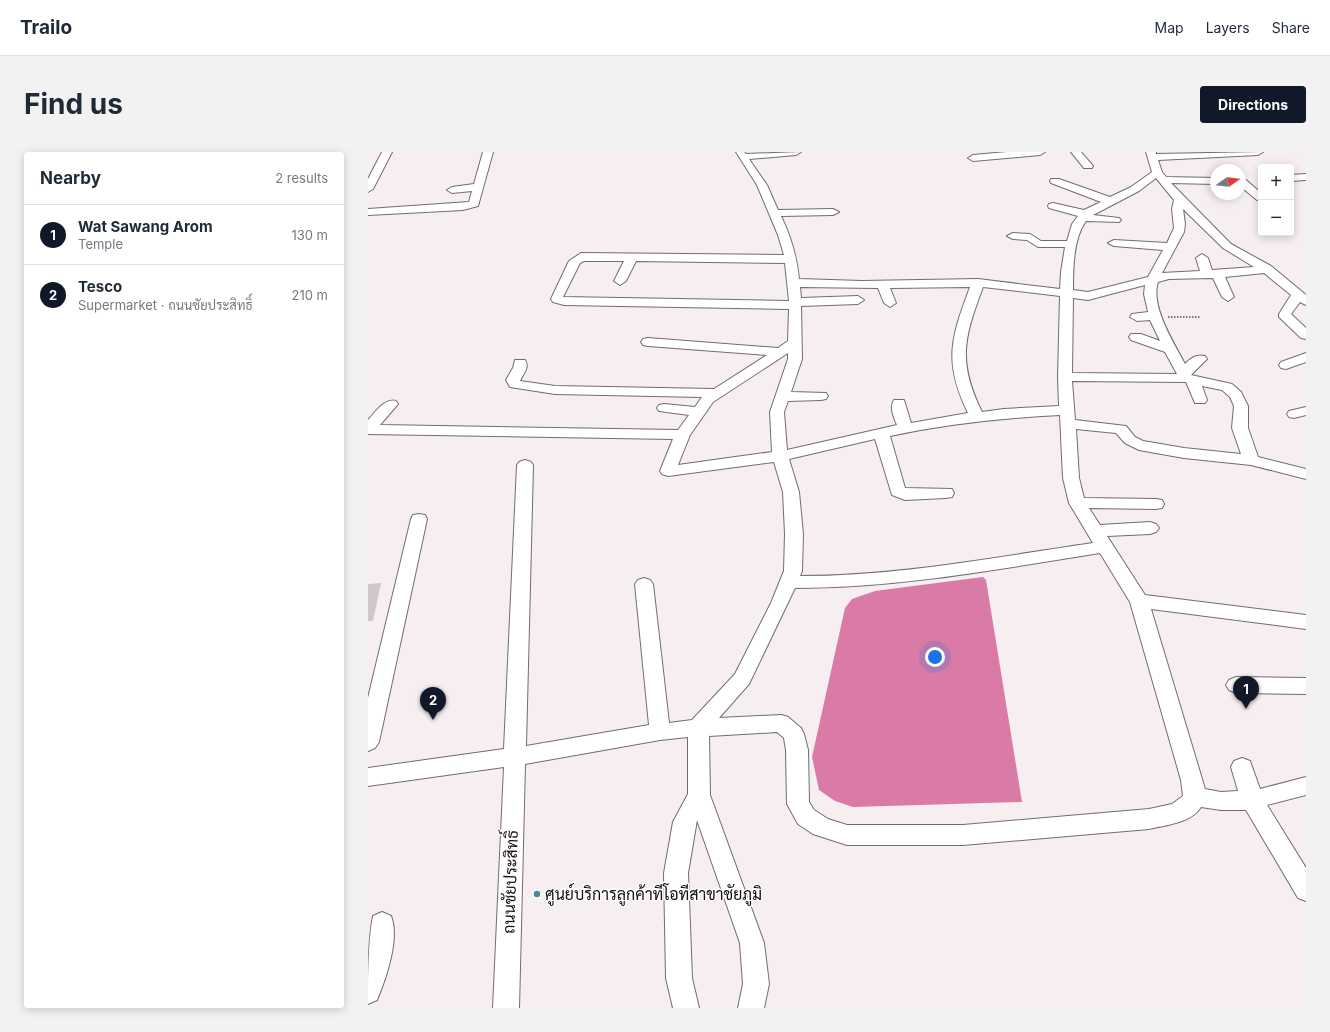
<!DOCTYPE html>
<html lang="en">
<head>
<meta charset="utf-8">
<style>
  body { margin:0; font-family:Inter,Sarabun,sans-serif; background:#f2f2f3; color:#1f2937 }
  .controls { position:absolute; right:12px; top:12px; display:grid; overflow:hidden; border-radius:4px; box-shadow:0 2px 10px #0003 }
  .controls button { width:36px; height:36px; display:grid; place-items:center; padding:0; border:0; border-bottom:1px solid #e0e1e3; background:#fff; color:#1f2937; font:20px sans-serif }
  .compass { position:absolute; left:842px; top:12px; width:36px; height:36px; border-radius:50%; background:#fff; box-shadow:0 2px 10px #0003; rotate:76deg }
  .you { position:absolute; left:567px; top:505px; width:14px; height:14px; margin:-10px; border:3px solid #fff; border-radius:50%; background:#1a73e8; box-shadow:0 0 0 6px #1a73e833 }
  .badge { display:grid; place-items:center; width:26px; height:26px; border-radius:50%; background:#111827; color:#fff; font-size:13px; font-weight:700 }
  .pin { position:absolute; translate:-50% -33px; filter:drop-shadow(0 1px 2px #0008) }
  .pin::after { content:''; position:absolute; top:21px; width:14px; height:12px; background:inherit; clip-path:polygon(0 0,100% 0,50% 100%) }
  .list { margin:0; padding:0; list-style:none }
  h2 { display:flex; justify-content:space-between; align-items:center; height:52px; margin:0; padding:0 16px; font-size:17px }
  h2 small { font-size:13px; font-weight:400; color:#747a83 }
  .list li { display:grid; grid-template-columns:26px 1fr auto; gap:12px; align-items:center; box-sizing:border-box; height:60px; padding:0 16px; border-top:1px solid #e0e1e3 }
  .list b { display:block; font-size:15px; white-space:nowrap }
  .list p { margin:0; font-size:13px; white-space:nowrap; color:#747a83 }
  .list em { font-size:13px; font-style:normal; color:#747a83 }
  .map { position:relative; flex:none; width:938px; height:856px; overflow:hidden; border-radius:4px }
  header { display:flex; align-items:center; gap:24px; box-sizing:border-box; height:56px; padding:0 20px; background:#fff; border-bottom:1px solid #e0e1e3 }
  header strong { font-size:19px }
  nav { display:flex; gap:22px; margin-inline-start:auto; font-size:14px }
  .intro { display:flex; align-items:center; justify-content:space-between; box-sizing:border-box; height:96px; padding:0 24px }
  h1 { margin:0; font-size:28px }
  .button { padding:10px 18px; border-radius:4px; background:#111827; color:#fff; font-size:14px; font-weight:700 }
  main { display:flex; gap:24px; padding:0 24px }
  aside { flex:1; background:#fff; border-radius:4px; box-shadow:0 2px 10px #0003 }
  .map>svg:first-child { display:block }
</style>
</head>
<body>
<header>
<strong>Trailo</strong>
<nav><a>Map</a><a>Layers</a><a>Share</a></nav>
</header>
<div class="intro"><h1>Find us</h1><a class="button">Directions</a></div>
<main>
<aside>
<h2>Nearby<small>2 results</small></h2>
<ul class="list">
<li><span class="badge">1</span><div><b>Wat Sawang Arom</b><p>Temple</p></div><em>130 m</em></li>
<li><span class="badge">2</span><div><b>Tesco</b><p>Supermarket · ถนนชัยประสิทธิ์</p></div><em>210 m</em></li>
</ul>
</aside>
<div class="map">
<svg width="938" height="856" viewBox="0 0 938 856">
  <rect width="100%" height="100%" fill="#f6eef1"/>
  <path fill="#d97ba6" d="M615,425L618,428L654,650L485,655L467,649L451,638L444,605L477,456L484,447L507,439Z"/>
  <path fill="#cfc8cb" d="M13,431L5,469H0V432Z"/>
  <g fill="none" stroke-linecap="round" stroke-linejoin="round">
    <defs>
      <path id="minor" d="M14,0H24L5,37L0,40V27Z
        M115,0H125L110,54L95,58L0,63V57L101,50L104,39L84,41L79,38L84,35L106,32Z
        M368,0H376L378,2L433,0L428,3L381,7L399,33L410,58L465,57L471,60L465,63L413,64C423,85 429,105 431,127L494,129L610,127L692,137L693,120L697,95H670L659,88L645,87L639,84L645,81L662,82L673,89H699L704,72L710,64L681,56L680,54L681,52L685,51L716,58L733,50L683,31L682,29L683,27H691L742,45L763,35L784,20L778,0H788V2L895,0L890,3L790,8L794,20L798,25L848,26V32L803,31L863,92L903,114L938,143V153L932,150L923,162L938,176V187L933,186L911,165V162L923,143L896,121L857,125L866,145L860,149L854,145L845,126L801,127L790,130C782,154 806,191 817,212C823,206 828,202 837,204L839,207L823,223L864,232L873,240L880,254V276L890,305L938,317V327L883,313L816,306L771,298L757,291L748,281L708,277L711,326L716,346L788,347L794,348L796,352L794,356L788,357L721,356L732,373L782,370L788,372L791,376L788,380L782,382L739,384L777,443L938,463V477L783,457L837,637L853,640L870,639L863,615L866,609L874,606L882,609L892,637L938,625V643L899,653L938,716V749L930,746L878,658H853L833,655C823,671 798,673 781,677L595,693H479L445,682L430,672L419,652L418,598L416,586L409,580L341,584L342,643L396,791L401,832L396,856H370L375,832L372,791L329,668L320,721L324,826L331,856H305L298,826L296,721L305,670L320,642V585L292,588L157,612L151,856H125L136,615L0,634V616L136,597L149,313L151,310L157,308L163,310L165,313L158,594L281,573L267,432L270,428L276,426L282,428L285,432L301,571L324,568L367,522L403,451L416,419L417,382L415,340L406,310L300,324L294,322L292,319L305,287L0,282V268C8,260 16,246 28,249L30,252L12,273L310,278L321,263L291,259L289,256L291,253L296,252L327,255L334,245L187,242L142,235L138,228L145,216L147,208H157C162,215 155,222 152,229L187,234L346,237L399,203L280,194L275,193L273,190L275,187L280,186L410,196L420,189L421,157L196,153L185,150L183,147L201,109L213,101L416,103L410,83L389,33ZM788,26L806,48L804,57L806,76L799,91L746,88L740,91L746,94L795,98L780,125L720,140L705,138C705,117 705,87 718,69L751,70L753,68L751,66L725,63L771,39ZM815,57L855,96L886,115L844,118L840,106L834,102L828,106L832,119L794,121L816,80L817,72ZM216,109H256L246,129L252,133L258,129L268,109L417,111L421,149L195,145L212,111ZM777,133L776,142L780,160L764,162L762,165L769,169L782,168L792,189L773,182H763L761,185L763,188L797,200L809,222L704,221L705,146L720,148ZM432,135L510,136L516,151L522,155L528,151L522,136L602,135C583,186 575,210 600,261L543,271L536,248H526C521,255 526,266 529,273L419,298L416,260L420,249L453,248L458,247L460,244L458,241L423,240L434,207L433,154L490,152L496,148L490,144L433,146ZM615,135L692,144L690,225L691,254L636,257L614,260C589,209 596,186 615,135ZM420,201V207L402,260L404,300L310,313L322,283L345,250ZM704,229L818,230L827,251H837L839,248L834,234L854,238L862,245L866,254L864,276L873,302L816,296L775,289L767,285L758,274L707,268ZM692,263L695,326L701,351L725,391C628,405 531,424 432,424L434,419L435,382L431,340L421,307L507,287L524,343L537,348L578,346L584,345L586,341L584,337L537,336L522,284C578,272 634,266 692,263ZM732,401L762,450L813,628L815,644L804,652L781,657L595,673H479L460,667L446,658L441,650L440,598L436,582L433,576L420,565L413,563L351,566L381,532L427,436C530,436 631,417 732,401Z
        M639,0H677L672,3L605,9L600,6L605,3Z
        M703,0H713L725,14L724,16H716Z
        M938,22V28L923,29V23Z
        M872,27L878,28L893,41V49L889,48L872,34Z
        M938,201V210L918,217L913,216L911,213L913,210Z
        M938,255V263L926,266L921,265L919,262L921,259Z
        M51,362L57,363L59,367L11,590L7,596L0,599V546L43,367L45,363Z
        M868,525L938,526V542L868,541L861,538L858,533L861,528Z
        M14,760L23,764C32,786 18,827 9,848L0,852C0,826 0,788 5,764Z"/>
    </defs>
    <use href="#minor" stroke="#736c6f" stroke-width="2"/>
    <path stroke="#7c7779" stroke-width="2" stroke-dasharray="1.5 1.5" stroke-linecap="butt" d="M800,165H833"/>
    <use href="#minor" fill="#fff" fill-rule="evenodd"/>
  </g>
  <circle fill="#438b90" stroke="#fffdfe" stroke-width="1.5" cx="169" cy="742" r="4"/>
  <g text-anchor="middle" stroke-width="3" stroke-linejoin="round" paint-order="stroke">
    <g font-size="16" fill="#110e0f" stroke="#fffdfe">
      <text transform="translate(142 730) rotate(-88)" y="6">ถนนชัยประสิทธิ์</text>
    </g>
    <g font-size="16" fill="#110e0f" stroke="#fffdfe" text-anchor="start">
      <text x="177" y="748">ศูนย์บริการลูกค้าทีโอทีสาขาชัยภูมิ</text>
    </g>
  </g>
</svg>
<div class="controls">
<button>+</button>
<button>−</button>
</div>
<svg class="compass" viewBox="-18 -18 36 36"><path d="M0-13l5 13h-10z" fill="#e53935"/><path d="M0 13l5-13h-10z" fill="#747a83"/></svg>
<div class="you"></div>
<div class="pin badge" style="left:878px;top:557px">1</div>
<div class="pin badge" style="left:65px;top:568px">2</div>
</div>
</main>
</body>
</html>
